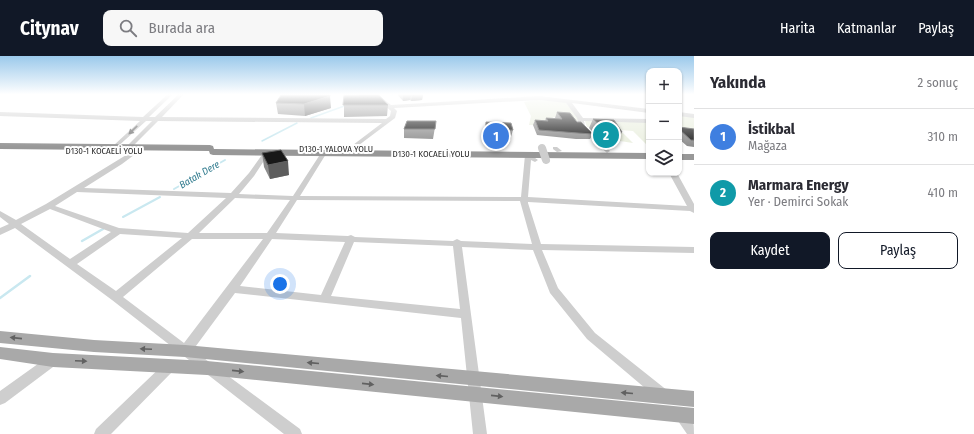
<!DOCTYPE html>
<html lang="tr">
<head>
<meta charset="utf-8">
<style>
  body { margin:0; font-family:"Fira Sans Condensed",sans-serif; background:#f7f7f7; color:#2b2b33 }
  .controls { position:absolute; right:12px; top:12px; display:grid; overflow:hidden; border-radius:8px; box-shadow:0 1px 3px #0004 }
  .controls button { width:36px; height:36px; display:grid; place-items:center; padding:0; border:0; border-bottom:1px solid #e1e1e2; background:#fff; color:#2b2b33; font:20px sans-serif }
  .you { position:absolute; left:280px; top:228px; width:14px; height:14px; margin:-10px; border:3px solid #fff; border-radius:50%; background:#1a73e8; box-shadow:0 0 0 6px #1a73e833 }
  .badge { display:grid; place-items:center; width:26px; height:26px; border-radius:50%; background:#111827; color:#fff; font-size:13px; font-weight:700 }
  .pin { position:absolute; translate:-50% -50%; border:2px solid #fff; box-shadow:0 1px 4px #0006 }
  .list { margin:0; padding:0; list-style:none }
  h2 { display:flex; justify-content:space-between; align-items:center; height:52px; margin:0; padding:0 16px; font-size:17px }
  h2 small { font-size:13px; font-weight:400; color:#7c7c81 }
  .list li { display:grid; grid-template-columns:26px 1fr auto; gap:12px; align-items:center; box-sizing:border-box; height:56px; padding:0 16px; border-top:1px solid #e1e1e2 }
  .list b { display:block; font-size:15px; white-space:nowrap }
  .list p { margin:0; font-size:13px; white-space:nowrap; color:#7c7c81 }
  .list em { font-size:13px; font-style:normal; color:#7c7c81 }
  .actions { display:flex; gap:8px; padding:12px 16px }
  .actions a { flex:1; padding:9px 0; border:1px solid #111827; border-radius:8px; text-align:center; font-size:14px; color:#111827 }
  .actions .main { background:#111827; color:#fff }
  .icon { flex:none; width:22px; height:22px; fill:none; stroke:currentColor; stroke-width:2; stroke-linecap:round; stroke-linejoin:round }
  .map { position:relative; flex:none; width:694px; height:378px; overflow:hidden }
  header { display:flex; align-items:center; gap:24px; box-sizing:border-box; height:56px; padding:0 20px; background:#111827; color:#fff }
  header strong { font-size:19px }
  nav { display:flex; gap:22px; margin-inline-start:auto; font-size:14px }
  .search { width:280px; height:36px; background:#f7f7f7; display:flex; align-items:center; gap:10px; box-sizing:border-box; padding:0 14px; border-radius:8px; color:#7c7c81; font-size:15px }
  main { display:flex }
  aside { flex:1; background:#fff }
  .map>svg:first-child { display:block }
</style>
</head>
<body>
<header>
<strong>Citynav</strong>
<div class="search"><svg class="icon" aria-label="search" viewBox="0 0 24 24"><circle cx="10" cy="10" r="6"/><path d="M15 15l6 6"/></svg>Burada ara</div>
<nav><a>Harita</a><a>Katmanlar</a><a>Paylaş</a></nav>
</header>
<main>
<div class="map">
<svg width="694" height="378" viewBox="0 0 694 378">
  <rect width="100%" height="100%" fill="#fff"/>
  <path fill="#eaefdf" d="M536,44L565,46L578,62V65L553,61L555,67L543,69H529L531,60L524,46Z
    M679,59L694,60V85L679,77Z
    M587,64L649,66V89L646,88L633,75L620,74L633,87L620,85L610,73L587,71L585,65Z"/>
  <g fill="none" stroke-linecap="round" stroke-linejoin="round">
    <path stroke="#c9e8f0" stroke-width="1.5" d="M391,39L395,38
      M311,62L347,49
      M262,85L297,67"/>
    <path stroke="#c9e8f0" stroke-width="2" d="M174,133L225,104
      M123,161L160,141"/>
    <path stroke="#c9e8f0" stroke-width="2.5" d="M82,185L103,173
      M0,242L30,220"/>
    <path fill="#cecece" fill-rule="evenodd" d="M168,38H173L149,61H155L179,38H184L162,61L386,63L390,60L391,55L372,38H377L391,49L539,40L649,53V57L572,47L583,62L649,63V67L584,65L585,70L610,95L607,97L580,72L577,62L566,47L539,44L394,52L397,55L395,62L351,95L348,93L349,92L382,67L158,65L131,92H127V90L152,65H146L115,93L112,91L113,90L140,65L0,60V56L143,61Z
      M679,56L694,58V62L679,60Z
      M553,91H557L562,95L557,96L553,93Z
      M136,93L139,95L138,96L122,108L84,132L231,137L249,117L264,96L266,95L269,97L254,120L239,138L293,140L321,97L323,96L326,98L300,140L521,141L525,99L528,97L538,104L535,106L531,104L528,141L687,150L669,117H677L694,148V157L690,155L528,146V147L541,188L694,191V197L542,194L558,232L595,277L668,335L670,339L668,343L663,345L658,343L587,283L550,237L533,194L462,191L487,378H473L461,262L235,237L193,294L300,373L302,378H284L112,244L15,172L0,179V172L9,168L0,161V155L16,164L46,148ZM77,136L226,142L188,177L119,172L55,150ZM235,142L290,144L267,177H199ZM297,144L520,145L532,188L461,185L457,183L453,185L355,181L351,179L348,180L276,177ZM50,153L111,176L70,203L21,168ZM120,178L182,182L116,235L77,208ZM192,183H263L184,287L123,241ZM272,183L345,186L321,239L240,230ZM354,186L453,190L460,253L331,240Z
      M53,299L57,300L59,304L57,308L5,347L0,349V335L49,300Z
      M171,304L175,305L177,309L175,313L111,378H94L96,373L167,305Z
      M681,352C694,358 694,366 694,378H687L674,359L676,354Z"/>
    <path fill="#a9a9a9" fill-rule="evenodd" d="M0,275L94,284L185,289L694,335V351L185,301L94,296L0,287Z
      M0,291L53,297L207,305L694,352V368L207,319L53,311L0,303Z"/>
    <path fill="#989898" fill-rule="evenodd" d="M0,87L210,89L213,90L214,93L649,97V103L213,99L210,98L209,95L0,93Z
      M679,98H694V104H679Z"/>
    <path stroke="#cecece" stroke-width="5.5" d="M542,91L543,93"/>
    <path stroke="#cecece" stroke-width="8" d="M542,92L546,104"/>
  </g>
  <path fill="#8c8c8c" d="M397,38H422L423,39L422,44L411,45L410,44L403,45Z
    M281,39L331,52L305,60L278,58L276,47Z
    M344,39L388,49L387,60L344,61Z
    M557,56L577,66L593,78L590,83H576L537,79L533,69L535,64L545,65L546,62H556H555Z
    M593,63L622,76L618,85L601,84L589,72Z
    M436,65L433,83L404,82V73Z
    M486,66L513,74L510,84L483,83L484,76Z
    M679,71L694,73V91L687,90L679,83Z
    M262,97L289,119L270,123L264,111Z"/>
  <path fill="#5d5d5d" d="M411,38L410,44L403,45V39Z
    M423,39L422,44L411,45L412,40Z
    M330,40L331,52L305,60L304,48Z
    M288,105L289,119L270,123L268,109Z"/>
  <path fill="#181818" stroke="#5d5d5d" d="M363,38H378L388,49H343L344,39H357Z
    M402,38H422L423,39L412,40L411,38L403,39Z
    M281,39H330V40L304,48L276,47Z
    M557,56L570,57L577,66H581L593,78L578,77L539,74L535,64L548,65L546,62L562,63Z
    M593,63L614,64L622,76L605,74Z
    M407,65H436L435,73H404Z
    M486,66L511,67L513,74H486Z
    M679,71L694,73V84H691L679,73Z
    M281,94L288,105L268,109L262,97Z"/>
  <defs><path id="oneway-solid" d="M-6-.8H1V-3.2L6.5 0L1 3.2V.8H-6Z"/></defs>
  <use fill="#787878" href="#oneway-solid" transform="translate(133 74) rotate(136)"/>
  <g fill="#616161">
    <use href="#oneway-solid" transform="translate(16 282) rotate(-174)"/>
    <use href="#oneway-solid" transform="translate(146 293) rotate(-177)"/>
    <use href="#oneway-solid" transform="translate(81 305) rotate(3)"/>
    <use href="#oneway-solid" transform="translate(313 307) rotate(-175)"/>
    <use href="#oneway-solid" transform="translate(238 315) rotate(6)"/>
    <use href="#oneway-solid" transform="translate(442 320) rotate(-175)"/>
    <use href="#oneway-solid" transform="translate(368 328) rotate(6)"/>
    <use href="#oneway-solid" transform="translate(627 337) rotate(-175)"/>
    <use href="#oneway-solid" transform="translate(497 340) rotate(6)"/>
  </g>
  <linearGradient id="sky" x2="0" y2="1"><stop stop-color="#9bc9eb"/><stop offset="0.42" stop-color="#fff"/><stop offset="1" stop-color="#fff" stop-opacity="0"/></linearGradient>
  <rect width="694" height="91" fill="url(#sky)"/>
  <g text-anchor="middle" stroke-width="4" stroke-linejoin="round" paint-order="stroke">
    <g font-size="9" fill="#313131" stroke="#fff">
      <text x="336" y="96">D130-1 YALOVA YOLU</text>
      <text x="104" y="98">D130-1 KOCAELİ YOLU</text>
      <text x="431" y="101">D130-1 KOCAELİ YOLU</text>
    </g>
    <g font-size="10" font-style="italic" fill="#327c8f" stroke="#fff">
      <text transform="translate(199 118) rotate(-30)" y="4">Batak Dere</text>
    </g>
  </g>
</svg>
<div class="controls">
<button>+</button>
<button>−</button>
<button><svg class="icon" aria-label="layers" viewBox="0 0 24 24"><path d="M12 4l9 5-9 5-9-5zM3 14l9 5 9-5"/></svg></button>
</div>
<div class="you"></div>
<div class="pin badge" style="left:496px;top:80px;background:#3f7fe0">1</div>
<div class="pin badge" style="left:606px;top:79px;background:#0f9aa8">2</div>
</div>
<aside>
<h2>Yakında<small>2 sonuç</small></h2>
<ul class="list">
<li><span class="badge" style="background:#3f7fe0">1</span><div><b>İstikbal</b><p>Mağaza</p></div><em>310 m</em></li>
<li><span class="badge" style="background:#0f9aa8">2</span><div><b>Marmara Energy</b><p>Yer · Demirci Sokak</p></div><em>410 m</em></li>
</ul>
<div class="actions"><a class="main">Kaydet</a><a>Paylaş</a></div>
</aside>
</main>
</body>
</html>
